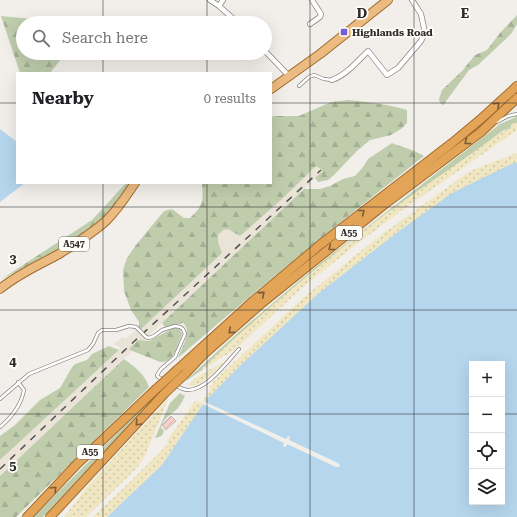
<!DOCTYPE html>
<html lang="en">
<head>
<meta charset="utf-8">
<style>
  body { margin:0; font-family:"Roboto Serif",serif; background:#f6f6f6; color:#202124 }
  .controls { position:absolute; right:12px; bottom:12px; display:grid; overflow:hidden; border-radius:0px; box-shadow:0 4px 16px #0002 }
  .controls button { width:36px; height:36px; display:grid; place-items:center; padding:0; border:0; border-bottom:1px solid #e0e0e0; background:#fff; color:#202124; font:20px sans-serif }
  .list { margin:0; padding:0; list-style:none }
  h2 { display:flex; justify-content:space-between; align-items:center; height:52px; margin:0; padding:0 16px; font-size:17px }
  h2 small { font-size:13px; font-weight:400; color:#757577 }
  .icon { flex:none; width:22px; height:22px; fill:none; stroke:currentColor; stroke-width:2; stroke-linecap:round; stroke-linejoin:round }
  .map { position:relative; flex:none; width:517px; height:517px; overflow:hidden }
  .search { position:absolute; background:#fff; box-shadow:0 4px 16px #0002; left:16px; top:16px; width:256px; height:44px; display:flex; align-items:center; gap:10px; box-sizing:border-box; padding:0 14px; border-radius:22px; color:#757577; font-size:15px }
  .panel { position:absolute; background:#fff; box-shadow:0 4px 16px #0002; left:16px; top:72px; width:256px; height:112px; border-radius:0px }
  .map>svg:first-child { display:block }
</style>
</head>
<body>
<div class="map">
<svg width="517" height="517" viewBox="0 0 517 517">
  <defs>
    <pattern id="forest-firs" width="22" height="20" patternUnits="userSpaceOnUse"><rect width="22" height="20" fill="#bfcdad"/><path d="M5 1l3.5 6h-7zM16 11l3.5 6h-7z" fill="#a4b095"/></pattern>
    <pattern id="sand-dots" width="8" height="8" patternUnits="userSpaceOnUse"><rect width="8" height="8" fill="#f0e6c1"/><path d="M2 2h.1M6 6h.1" fill="none" stroke="#cec6a6" stroke-width="1.8" stroke-linecap="round"/></pattern>
    <pattern id="building-hatch" width="6" height="6" patternUnits="userSpaceOnUse"><rect width="6" height="6" fill="#f9cfca"/><path d="M-1 1l2-2M0 6l6-6M5 7l2-2" fill="none" stroke="#d6b2ae"/></pattern>
  </defs>
  <rect width="100%" height="100%" fill="#f2efea"/>
  <path fill="#eae3d7" d="M316,166L322,170V172L0,476V460L121,348L113,344L123,337L125,339L139,328L141,329L222,253L218,242V235L223,230L228,229L240,236L281,200Z"/>
  <path fill="#bfcdad" d="M516,116H517V123L512,124L510,129L504,130L468,157L370,226L235,338L203,368L202,370L183,383L242,329L323,261L500,124L516,117Z
    M164,387H166L43,517H33Z
    M180,393L185,396C183,400 181,404 178,408C172,414 163,418 161,428L164,430C163,436 160,437 155,438L170,403Z"/>
  <path fill="url(#forest-firs)" d="M517,15V24L511,34L478,65L469,70L444,104L443,105L440,103L439,99L442,90L462,71L475,55L487,50L500,33Z
    M1,16L75,23H23V53H66L50,73H20Z
    M348,100C368,102 388,104 407,110V123L401,129L391,135L370,140L357,151L334,175L328,180L318,182L315,178L322,172V170L316,166L281,200L240,236L228,229L223,230L218,235V242L222,253L141,329L139,328V322L131,310L124,291L123,270L127,258L136,245L164,211L172,209L184,218H190C204,205 203,201 202,183H271V116H299L331,102Z
    M392,143C404,148 413,149 424,156C340,222 258,288 178,358C181,349 193,331 183,323L165,327L162,323L304,189H320L330,186L343,179L355,176L363,167L368,159Z
    M126,183H130L113,208L81,237L0,280L92,220Z
    M175,327L180,329L182,334L181,337C177,346 173,364 160,362L130,350V348L137,341L140,340L149,341Z
    M109,346L119,350L0,460V436L15,425L40,400L60,388L71,369L75,364L87,360L92,354Z
    M124,359C135,367 145,374 149,387L16,517H0V476Z"/>
  <path fill="url(#sand-dots)" d="M517,123V130L401,211L353,247L303,287L237,348L202,370L203,368C255,318 312,271 369,226C413,193 460,163 504,130L510,129L512,124Z
    M517,153V191L131,517H93L130,482L169,443L167,441L195,401L201,403L210,391V387L215,380L303,298L377,238L470,171Z
    M227,360C219,367 199,390 188,385L195,378Z
    M168,399L144,458L136,469L86,517H64L88,486Z"/>
  <path fill="#b5d6ed" fill-rule="evenodd" d="M0,129L17,142V183H25L0,202Z
    M517,162V517H107L162,465L206,400L242,364L319,293L398,232L452,193L507,166ZM472,364H502V502H472Z"/>
  <path fill="#f2efea" d="M203,401L286,439L288,436L290,437L289,440L338,463L340,466L338,467H336L287,444L286,447L283,446L284,443L201,403Z"/>
  <path fill="url(#building-hatch)" stroke="#c3bcbb" d="M171,416L176,421L166,430L162,425Z"/>
  <g fill="none" stroke-linecap="round" stroke-linejoin="round">
    <defs>
      <path id="service" d="M299,86L309,77L314,75L324,79L332,80
        M497,122L508,116L517,114
        M146,337L149,338L154,336L162,330L175,326L180,327L183,329L185,334L175,357L161,369L157,375L158,377C166,380 179,389 187,390C206,391 227,362 239,349
        M0,399L29,374L88,350L93,344L98,333L102,330H116L129,326L136,327
        M0,427C12,417 21,406 24,390L18,382"/>
      <path id="minor" d="M210,0L219,6L238,23
        M219,6L223,0
        M310,24L320,17L321,14L312,0
        M265,51L290,77
        M332,80C346,75 357,62 368,51L387,75L398,68L421,41L425,33L421,14L412,0"/>
      <path id="primary" d="M271,89L320,54L388,0
        M0,289C18,274 39,265 59,254C75,244 93,233 107,220C118,209 126,196 135,183"/>
      <path id="trunk" d="M177,370L253,301L321,244L452,143L482,118L517,86
        M185,374L203,355L262,303L385,204L481,132L517,98
        M27,517L77,464L155,390
        M50,517L164,394"/>
    </defs>
    <use href="#service" stroke="#86847f" stroke-width="4"/>
    <use href="#minor" stroke="#86847f" stroke-width="6"/>
    <use href="#primary" stroke="#a06b2c" stroke-width="10"/>
    <use href="#trunk" stroke="#a06b2c" stroke-width="10"/>
    <use href="#service" stroke="#fff" stroke-width="2.5"/>
    <use href="#minor" stroke="#fff" stroke-width="4.5"/>
    <use href="#primary" stroke="#ebbb81" stroke-width="8"/>
    <use href="#trunk" stroke="#e4a457" stroke-width="8"/>
    <path stroke="#53524f" stroke-width="1.5" stroke-dasharray="7 7" stroke-linecap="butt" d="M0,469L127,348L321,170"/>
    <defs>
      <path id="service-bridge" d="M136,327L146,337"/>
      <path id="trunk-bridge" d="M155,390L177,370
        M164,394L185,374"/>
    </defs>
    <use href="#service-bridge" stroke="#86847f" stroke-width="4" stroke-linecap="butt"/>
    <use href="#trunk-bridge" stroke="#a06b2c" stroke-width="10" stroke-linecap="butt"/>
    <use href="#service-bridge" stroke="#fff" stroke-width="2.5"/>
    <use href="#trunk-bridge" stroke="#e4a457" stroke-width="8"/>
  </g>
  <defs><path id="oneway-chevron" d="M-2-3.5L2.5 0L-2 3.5" fill="none" stroke-width="1.6" stroke-linecap="round" stroke-linejoin="round"/></defs>
  <g stroke="#775d3d">
    <use href="#oneway-chevron" transform="translate(497 105) rotate(-43)"/>
    <use href="#oneway-chevron" transform="translate(467 142) rotate(143)"/>
    <use href="#oneway-chevron" transform="translate(362 212) rotate(-38)"/>
    <use href="#oneway-chevron" transform="translate(331 248) rotate(141)"/>
    <use href="#oneway-chevron" transform="translate(262 294) rotate(-40)"/>
    <use href="#oneway-chevron" transform="translate(231 331) rotate(139)"/>
    <use href="#oneway-chevron" transform="translate(138 423) rotate(133)"/>
    <use href="#oneway-chevron" transform="translate(54 489) rotate(-46)"/>
  </g>
  <path fill="none" stroke="#2e2d2b" stroke-width="1" stroke-opacity="0.55" d="M103,0V23M207,0V23M310,0V517M414,0V517M103,53V73M207,53V73M0,103H17M271,103H517M103,183V517M207,183V517M0,207H517M0,310H517M0,414H472M502,414H517"/>
  <rect fill="#705dd7" stroke="#fffdf8" stroke-width="1.5" x="340" y="28" width="8" height="8" rx="2"/>
  <g text-anchor="middle" stroke-width="3.5" stroke-linejoin="round" paint-order="stroke">
    <g fill="#fffdf8" stroke="#6d6b68" stroke-width="1">
      <rect x="336" y="226" width="26" height="14" rx="3"/>
      <rect x="59" y="237" width="30" height="14" rx="3"/>
      <rect x="77" y="445" width="26" height="14" rx="3"/>
    </g>
    <g font-size="9" font-weight="bold" fill="#2e2d2b">
      <text x="349" y="236">A55</text>
      <text x="74" y="247">A547</text>
      <text x="90" y="455">A55</text>
    </g>
    <g font-size="10" font-weight="bold" fill="#2e2d2b" stroke="#fffdf8" text-anchor="start">
      <text x="352" y="36">Highlands Road</text>
    </g>
  </g>
  <g font-size="13" text-anchor="middle" font-weight="bold" fill="#2e2d2b" stroke="#fffdf8" stroke-width="3.5" stroke-linejoin="round" paint-order="stroke">
    <text x="362" y="18">D</text>
    <text x="465" y="18">E</text>
    <text x="13" y="263">3</text>
    <text x="13" y="366">4</text>
    <text x="13" y="470">5</text>
  </g>
</svg>
<div class="controls">
<button>+</button>
<button>−</button>
<button><svg class="icon" aria-label="locate" viewBox="0 0 24 24"><circle cx="12" cy="12" r="6"/><path d="M12 2v4M12 18v4M2 12h4M18 12h4"/></svg></button>
<button><svg class="icon" aria-label="layers" viewBox="0 0 24 24"><path d="M12 4l9 5-9 5-9-5zM3 14l9 5 9-5"/></svg></button>
</div>
<div class="search"><svg class="icon" aria-label="search" viewBox="0 0 24 24"><circle cx="10" cy="10" r="6"/><path d="M15 15l6 6"/></svg>Search here</div>
<section class="panel">
<h2>Nearby<small>0 results</small></h2>
<ul class="list">
</ul>
</section>
</div>
</body>
</html>
